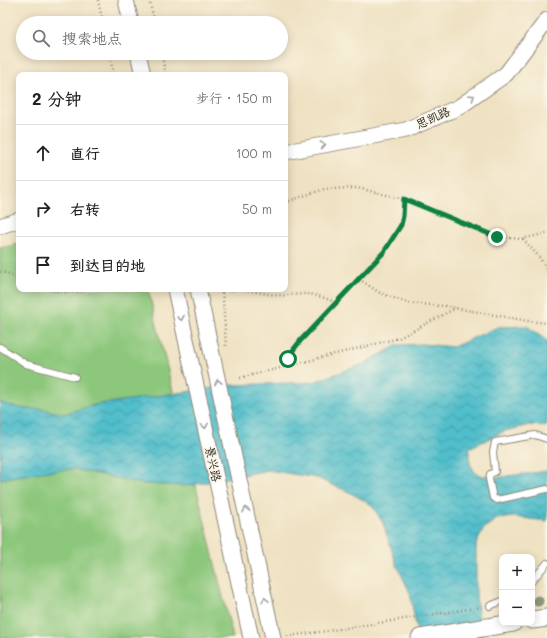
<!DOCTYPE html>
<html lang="zh">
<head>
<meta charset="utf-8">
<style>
  body { margin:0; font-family:Mali,"LXGW WenKai TC",sans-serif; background:#f6f6f6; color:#222 }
  .controls { position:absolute; right:12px; bottom:12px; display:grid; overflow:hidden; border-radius:8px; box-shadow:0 2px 10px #0003 }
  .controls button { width:36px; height:36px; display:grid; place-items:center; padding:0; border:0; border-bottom:1px solid #e0e0e0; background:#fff; color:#222; font:20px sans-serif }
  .stop { position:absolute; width:12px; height:12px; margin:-9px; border:3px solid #0b8043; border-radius:50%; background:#fff }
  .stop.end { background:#0b8043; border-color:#fff; box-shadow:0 1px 4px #0008 }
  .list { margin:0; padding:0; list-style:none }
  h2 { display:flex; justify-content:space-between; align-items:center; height:52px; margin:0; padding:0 16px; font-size:17px }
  h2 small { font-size:13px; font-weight:400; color:#767676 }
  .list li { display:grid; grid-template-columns:26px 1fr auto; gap:12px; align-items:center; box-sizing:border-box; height:56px; padding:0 16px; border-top:1px solid #e0e0e0 }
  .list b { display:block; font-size:15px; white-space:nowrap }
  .list em { font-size:13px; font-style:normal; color:#767676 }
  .icon { flex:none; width:22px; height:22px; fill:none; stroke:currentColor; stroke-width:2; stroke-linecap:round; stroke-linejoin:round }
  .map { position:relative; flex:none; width:547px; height:638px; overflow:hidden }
  .search { position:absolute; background:#fff; box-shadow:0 2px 10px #0003; left:16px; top:16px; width:272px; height:44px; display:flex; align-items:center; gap:10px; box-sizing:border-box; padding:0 14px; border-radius:22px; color:#767676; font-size:15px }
  .panel { position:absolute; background:#fff; box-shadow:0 2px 10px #0003; left:16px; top:72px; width:272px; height:220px; border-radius:8px }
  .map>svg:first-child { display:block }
</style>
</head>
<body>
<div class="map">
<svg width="547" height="638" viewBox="0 0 547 638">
  <defs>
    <pattern id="water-waves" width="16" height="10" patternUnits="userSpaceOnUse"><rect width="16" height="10" fill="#51becb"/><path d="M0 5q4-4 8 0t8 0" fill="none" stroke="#439ba5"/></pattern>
  </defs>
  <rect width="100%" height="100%" fill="#fcf5e5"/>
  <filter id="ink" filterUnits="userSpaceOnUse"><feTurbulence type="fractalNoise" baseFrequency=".025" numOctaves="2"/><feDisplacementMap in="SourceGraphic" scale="8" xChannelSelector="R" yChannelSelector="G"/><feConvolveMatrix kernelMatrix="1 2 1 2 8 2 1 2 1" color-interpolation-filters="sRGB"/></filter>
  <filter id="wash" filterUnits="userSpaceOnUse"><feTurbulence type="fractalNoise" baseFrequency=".012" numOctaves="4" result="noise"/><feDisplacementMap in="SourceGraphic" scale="16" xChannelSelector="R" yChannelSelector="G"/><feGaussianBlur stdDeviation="0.9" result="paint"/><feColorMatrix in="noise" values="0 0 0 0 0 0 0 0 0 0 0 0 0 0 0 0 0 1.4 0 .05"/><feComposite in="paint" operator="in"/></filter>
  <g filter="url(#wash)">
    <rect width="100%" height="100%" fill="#efe2c3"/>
    <path fill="#8cc77c" stroke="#5c7954" d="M19,244V289H148L233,638H0V248Z"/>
    <path fill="url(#water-waves)" stroke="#3e747b" d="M527,326L547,341V426L529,425L505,431L469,448L470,464L476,474L493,478L547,471V521L514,517L497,519L484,528L476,544V598L482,638H418L410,593L396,563L383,523L372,505L349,492L317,478L268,470L186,486L143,484L74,469L41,472L0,479V402L7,405L25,409H41L64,414L94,405L233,385L314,382L363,364L398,345L422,344L453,347L498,327Z"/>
  </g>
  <g filter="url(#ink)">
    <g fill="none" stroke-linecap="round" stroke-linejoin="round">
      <defs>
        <path id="service" d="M0,347L26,364L75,377
          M547,439L535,435L495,442L493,452L495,472L490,474L489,479L493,498L497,500L547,489
          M532,581L547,563
          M490,606L502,601"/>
        <path id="tertiary" d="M126,0L131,23
          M138,53L143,75
          M285,152L406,130L459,107L506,74L547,20
          M0,226L19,220
          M175,289L251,638
          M198,289L273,638"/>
        <path id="secondary" d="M532,620L547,618
          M420,638L513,623"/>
      </defs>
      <use href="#service" stroke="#8d8677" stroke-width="8"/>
      <use href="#tertiary" stroke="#8d8677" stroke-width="17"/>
      <use href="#secondary" stroke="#8d8677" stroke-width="19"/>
      <path stroke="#8d8677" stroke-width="2.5" stroke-dasharray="1 3" stroke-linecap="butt" d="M98,0L103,23
        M149,0L155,23
        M109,53L114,75
        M161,53L166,75
        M285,202L289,201L324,189L357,188L404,199L497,237L522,239L547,233
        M523,239L540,258L547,271
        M0,272L7,273L19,279
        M359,279L380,293L408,303L444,306L528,321L547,323
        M45,289C57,292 78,294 90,289
        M221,289L223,299L226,346
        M228,291C246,287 259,294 277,295C286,296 295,294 305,294C316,294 327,299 337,303
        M288,367C288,354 294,350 301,340L384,252L401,225L403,216L404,199
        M240,378L399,338L456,308
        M287,636L327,631L481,607"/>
      <use href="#service" stroke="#fff" stroke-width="6"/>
      <use href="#tertiary" stroke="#fff" stroke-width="15"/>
      <use href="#secondary" stroke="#fff" stroke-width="17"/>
    </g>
    <circle fill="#93977d" cx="538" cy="601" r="5.5"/>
    <defs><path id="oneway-chevron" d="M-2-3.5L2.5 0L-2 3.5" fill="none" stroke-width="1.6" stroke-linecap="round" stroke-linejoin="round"/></defs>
    <g stroke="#a0a0a0">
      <use href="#oneway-chevron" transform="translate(472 97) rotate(-35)"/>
      <use href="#oneway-chevron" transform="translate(323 145) rotate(-11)"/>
      <use href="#oneway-chevron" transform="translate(181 318) rotate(78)"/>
      <use href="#oneway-chevron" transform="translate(218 382) rotate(-102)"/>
      <use href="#oneway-chevron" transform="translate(205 426) rotate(78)"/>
      <use href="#oneway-chevron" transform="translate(246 510) rotate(-102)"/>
      <use href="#oneway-chevron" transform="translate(265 600) rotate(-102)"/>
    </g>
  </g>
  <g fill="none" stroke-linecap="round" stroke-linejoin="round" filter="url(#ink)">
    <path stroke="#0b8043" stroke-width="5" d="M288,359L290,354L301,340L384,252L401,225L403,216L404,199L497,237"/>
  </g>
  <g text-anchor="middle" stroke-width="3" stroke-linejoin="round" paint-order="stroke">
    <g font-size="12" fill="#2b2b2b" stroke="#fcf5e5">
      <text transform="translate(433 118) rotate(-24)" y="4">思凯路</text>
      <text transform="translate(213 464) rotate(78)" y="4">景兴路</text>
    </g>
  </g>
</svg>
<div class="controls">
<button>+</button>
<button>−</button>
</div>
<div class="stop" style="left:288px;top:359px"></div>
<div class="stop end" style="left:497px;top:237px"></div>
<div class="search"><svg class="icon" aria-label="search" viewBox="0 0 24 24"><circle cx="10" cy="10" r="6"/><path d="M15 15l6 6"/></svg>搜索地点</div>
<section class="panel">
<h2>2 分钟<small>步行 · 150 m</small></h2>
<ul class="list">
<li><svg class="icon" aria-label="ahead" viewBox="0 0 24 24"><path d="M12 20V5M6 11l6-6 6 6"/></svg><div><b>直行</b></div><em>100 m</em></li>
<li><svg class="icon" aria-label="right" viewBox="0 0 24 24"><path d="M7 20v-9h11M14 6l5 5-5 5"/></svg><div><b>右转</b></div><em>50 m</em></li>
<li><svg class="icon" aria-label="arrive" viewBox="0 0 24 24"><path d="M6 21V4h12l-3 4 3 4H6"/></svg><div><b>到达目的地</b></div></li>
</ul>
</section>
</div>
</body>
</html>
